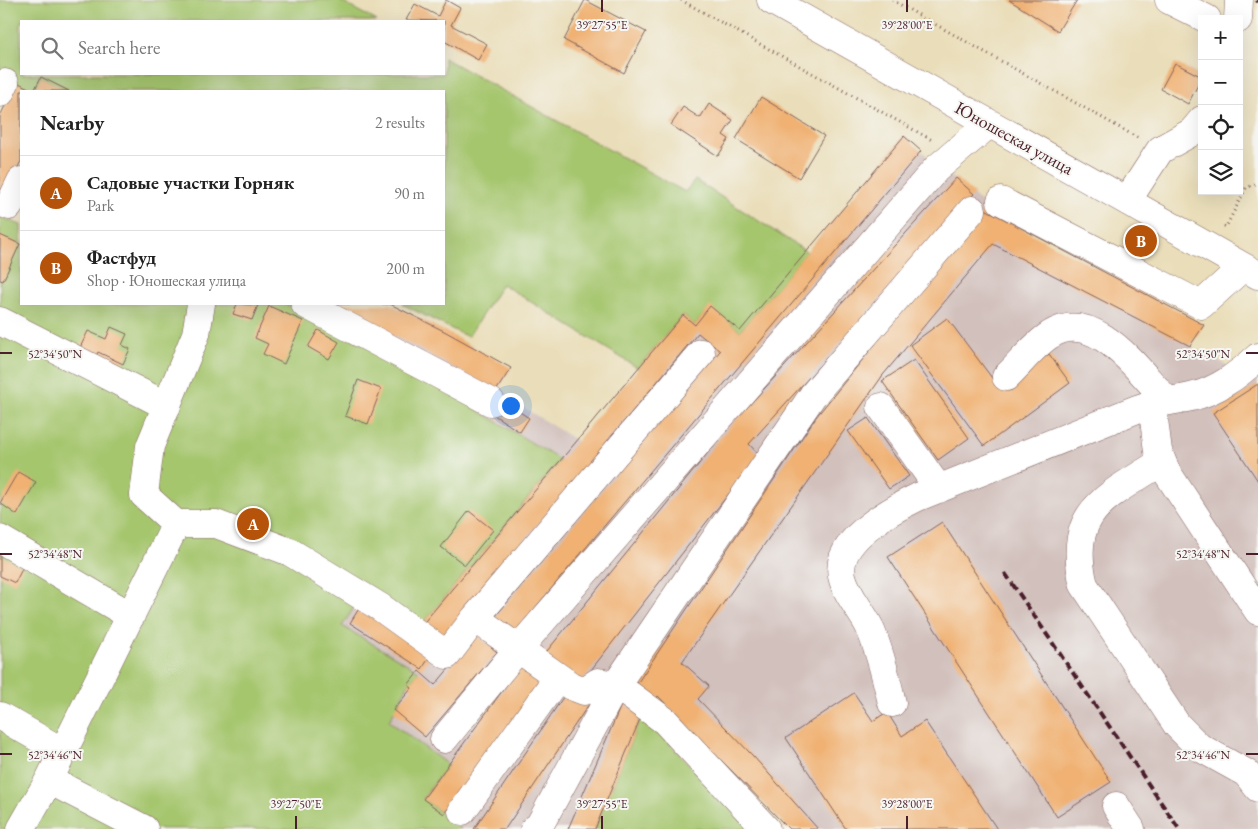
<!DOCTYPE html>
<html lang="en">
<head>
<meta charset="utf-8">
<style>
  body { margin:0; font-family:"EB Garamond",serif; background:#f6f6f6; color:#222 }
  .controls { position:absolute; right:15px; top:15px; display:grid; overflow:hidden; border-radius:0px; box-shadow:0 5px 20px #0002 }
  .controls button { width:45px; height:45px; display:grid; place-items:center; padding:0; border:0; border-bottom:1px solid #e0e0e0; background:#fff; color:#222; font:25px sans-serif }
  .you { position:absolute; left:510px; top:405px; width:18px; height:18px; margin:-12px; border:4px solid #fff; border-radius:50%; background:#1a73e8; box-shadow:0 0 0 8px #1a73e833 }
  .badge { display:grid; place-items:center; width:32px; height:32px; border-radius:50%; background:#b45309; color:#fff; font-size:16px; font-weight:700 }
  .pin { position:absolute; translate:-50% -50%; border:2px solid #fff; box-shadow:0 1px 5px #0006 }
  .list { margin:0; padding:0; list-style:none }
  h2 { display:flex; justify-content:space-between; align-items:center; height:65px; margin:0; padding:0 20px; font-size:21px }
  h2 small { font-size:16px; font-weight:400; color:#767676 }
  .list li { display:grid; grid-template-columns:32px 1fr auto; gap:15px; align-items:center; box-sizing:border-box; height:75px; padding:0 20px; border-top:1px solid #e0e0e0 }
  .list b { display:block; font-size:19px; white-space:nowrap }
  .list p { margin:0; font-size:16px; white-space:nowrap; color:#767676 }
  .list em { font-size:16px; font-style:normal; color:#767676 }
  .icon { flex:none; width:28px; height:28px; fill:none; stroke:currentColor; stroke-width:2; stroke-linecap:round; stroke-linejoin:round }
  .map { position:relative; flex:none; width:1258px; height:829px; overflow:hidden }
  .search { position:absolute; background:#fff; box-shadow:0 5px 20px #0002; left:20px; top:20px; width:425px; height:55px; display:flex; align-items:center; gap:12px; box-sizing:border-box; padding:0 18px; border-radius:0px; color:#767676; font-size:19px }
  .panel { position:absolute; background:#fff; box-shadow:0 5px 20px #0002; left:20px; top:90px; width:425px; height:215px; border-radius:0px }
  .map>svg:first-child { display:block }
</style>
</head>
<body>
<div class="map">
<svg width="1258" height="829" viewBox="0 0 1258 829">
  <rect width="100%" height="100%" fill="#f6f6f2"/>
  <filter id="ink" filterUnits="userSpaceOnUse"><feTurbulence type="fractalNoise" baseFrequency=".02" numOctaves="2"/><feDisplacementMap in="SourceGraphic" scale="10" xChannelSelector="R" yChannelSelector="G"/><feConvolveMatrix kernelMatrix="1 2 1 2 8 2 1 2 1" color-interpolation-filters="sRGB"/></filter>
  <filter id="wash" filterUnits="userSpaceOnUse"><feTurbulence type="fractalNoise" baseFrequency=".0096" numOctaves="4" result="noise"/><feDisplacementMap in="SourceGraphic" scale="20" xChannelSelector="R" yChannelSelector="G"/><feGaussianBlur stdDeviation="1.12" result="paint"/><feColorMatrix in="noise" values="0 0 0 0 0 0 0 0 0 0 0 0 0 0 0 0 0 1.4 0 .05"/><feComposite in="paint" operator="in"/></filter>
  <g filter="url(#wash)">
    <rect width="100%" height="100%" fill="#eadeba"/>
    <path fill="#d1c0bc" d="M904,136L1002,220L1204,325L1190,347L1258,380V829H789L658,697L642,714L595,829H461L423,799L448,765L389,721L408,685L418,671L342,626L357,603L407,367L285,304H390L446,332L511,368L497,391L577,441L683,315L710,306L740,331Z"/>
    <path fill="#a6c66e" stroke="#78724c" d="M0,0H338L377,21H21V74H444V58L685,192L695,180L807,252L740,331L710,307L695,325L683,315L638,368L502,284L468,337L402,304H444V91H69L41,77L34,91L0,75Z
      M0,217L21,225V304H285L407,367L560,460L420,627L357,603L342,626L419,671L408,685L389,721L448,765L423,798L461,829H0Z
      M642,714L750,829H595Z"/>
    <g id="blocks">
      <path fill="#f0b172" d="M446,0L460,8L451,25L487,44L478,60L444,41V21L406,20L415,4L438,16Z
        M585,0L646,32L624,73L564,40Z
        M1009,0H1077L1058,31Z
        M1175,63L1202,77L1188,104L1161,89Z
        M41,77L69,91H21V161L3,198L0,196V116L17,82L34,91Z
        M761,97L824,136L799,178L736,139Z
        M709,104L733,120L723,135L729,139L718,156L671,125L683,107L700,118Z
        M904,136L921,151L513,634L494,618L720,351L698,333L438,643L420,627L683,315L695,325L710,306L740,331Z
        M956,178L974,194L749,444L759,455L580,684L543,656L724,433Z
        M985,209L1204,325L1190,346L993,244L883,375L682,662L709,686L698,699L753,756L818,829H789L658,696L652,705L634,688L816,417Z
        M0,235L20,244L3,281L0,280Z
        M237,304L258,305L252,320L233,314Z
        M328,304H390L446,332L511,368L496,391L414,346Z
        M269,306L303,321L284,364L263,354L268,344L255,338Z
        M947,318L1001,390L1049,354L1070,383L984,446L910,345Z
        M111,327L127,334L122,345L130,349L123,364L98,352L92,363L76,356L88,331L106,339Z
        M318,330L339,342L329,359L308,347Z
        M914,360L969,438L938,460L882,381Z
        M358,380L381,389L368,424L345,416Z
        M1258,384V481L1213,413Z
        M503,401L529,418L520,432L494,415Z
        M868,418L909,476L889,489L848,431Z
        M18,472L36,482L17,515L0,503Z
        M469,511L493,530L465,565L441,547Z
        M942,522L1111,782L1057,817L888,557Z
        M0,555L23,567L15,583L0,576Z
        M360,607L432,653L422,669L350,623Z
        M477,635L497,652L425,737L393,710L412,688L408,685L419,671L435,685Z
        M522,664L543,679L444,814L423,799Z
        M568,690L589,704L505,829H474Z
        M854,693L873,721L887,712L902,736L925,721L997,829H846L786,738Z
        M622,703L642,714L595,829H568Z"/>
    </g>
  </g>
  <g filter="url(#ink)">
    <use href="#blocks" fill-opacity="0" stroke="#82625d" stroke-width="1"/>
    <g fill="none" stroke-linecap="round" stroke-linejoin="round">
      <defs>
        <path id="minor" d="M771,0L1258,275
          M1169,0L1207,19
          M1238,19L1239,0
          M0,93L5,83
          M1001,201L1201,305L1243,267
          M1127,201L1160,150L1192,132L1202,120
          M9,206L21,181
          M201,304L196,334L150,446L144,495L176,524H216L290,552L380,607L447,655L475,618L571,686L584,691L598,682L616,685L665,721L766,829
          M305,304L491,402
          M0,321L167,406
          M1006,377C1020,364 1034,345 1050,335C1095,305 1140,374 1167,400
          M1152,404L1158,451L1166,471L1258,611
          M881,407L939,489
          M1161,462C1108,497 1065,510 1084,585L1177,725L1199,747L1246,773L1258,788
          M0,539L131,616
          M475,618L701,353
          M892,703C886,676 880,651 869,626C861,610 846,594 842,576C834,540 891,510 918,497L1137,409C1155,402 1173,401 1191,397C1217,391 1238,375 1258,357
          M0,716L63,752
          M444,739L518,649L936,169L989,124
          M49,780L144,829
          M1116,806L1131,829
          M462,811L558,677
          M21,829L49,780L176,524
          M534,829L538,828L616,685L813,395L972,210"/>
      </defs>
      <use href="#minor" stroke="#82625d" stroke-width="29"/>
      <path stroke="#82625d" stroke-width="3" stroke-dasharray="1 4" stroke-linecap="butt" d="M681,0L932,140
        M892,0L1140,139
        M1224,226L1226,227L1246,188L1258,183"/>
      <use href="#minor" stroke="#fff" stroke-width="28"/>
      <path stroke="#4a1f2b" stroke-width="4" stroke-dasharray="8 4" stroke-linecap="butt" d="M1257,0L1258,2
        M1005,573L1179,829"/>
    </g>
  </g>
  <path fill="none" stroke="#4a1f2b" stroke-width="2" d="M602,0V12M907,0V12M0,353H12M1246,353H1258M0,554H12M1246,554H1258M0,754H12M1246,754H1258M296,816V829M602,816V829M907,816V829"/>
  <g text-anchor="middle" stroke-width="4" stroke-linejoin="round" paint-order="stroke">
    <g font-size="18" fill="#4a1f2b" stroke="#f6f6f2">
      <text transform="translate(1014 138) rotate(29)" y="6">Юношеская улица</text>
    </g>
  </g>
  <g font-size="12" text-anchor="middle" fill="#4a1f2b" stroke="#f6f6f2" stroke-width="4" stroke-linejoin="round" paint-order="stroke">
    <text x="602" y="29">39°27'55"E</text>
    <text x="907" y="29">39°28'00"E</text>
    <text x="55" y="358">52°34'50"N</text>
    <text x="1203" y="358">52°34'50"N</text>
    <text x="55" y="558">52°34'48"N</text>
    <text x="1203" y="558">52°34'48"N</text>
    <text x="55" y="759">52°34'46"N</text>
    <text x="1203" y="759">52°34'46"N</text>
    <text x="296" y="808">39°27'50"E</text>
    <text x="602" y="808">39°27'55"E</text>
    <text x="907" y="808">39°28'00"E</text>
  </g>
</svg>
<div class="controls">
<button>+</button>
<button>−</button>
<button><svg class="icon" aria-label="locate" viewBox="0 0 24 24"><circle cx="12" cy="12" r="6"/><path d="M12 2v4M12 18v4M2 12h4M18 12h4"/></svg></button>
<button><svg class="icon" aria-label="layers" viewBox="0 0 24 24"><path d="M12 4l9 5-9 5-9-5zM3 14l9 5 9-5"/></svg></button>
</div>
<div class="you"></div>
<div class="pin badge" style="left:253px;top:524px">A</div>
<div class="pin badge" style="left:1141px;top:241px">B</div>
<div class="search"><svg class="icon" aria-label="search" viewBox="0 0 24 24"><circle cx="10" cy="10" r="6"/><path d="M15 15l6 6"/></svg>Search here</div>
<section class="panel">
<h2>Nearby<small>2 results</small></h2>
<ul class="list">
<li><span class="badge">A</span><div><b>Садовые участки Горняк</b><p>Park</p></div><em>90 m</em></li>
<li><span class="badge">B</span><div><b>Фастфуд</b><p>Shop · Юношеская улица</p></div><em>200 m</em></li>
</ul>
</section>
</div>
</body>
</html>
